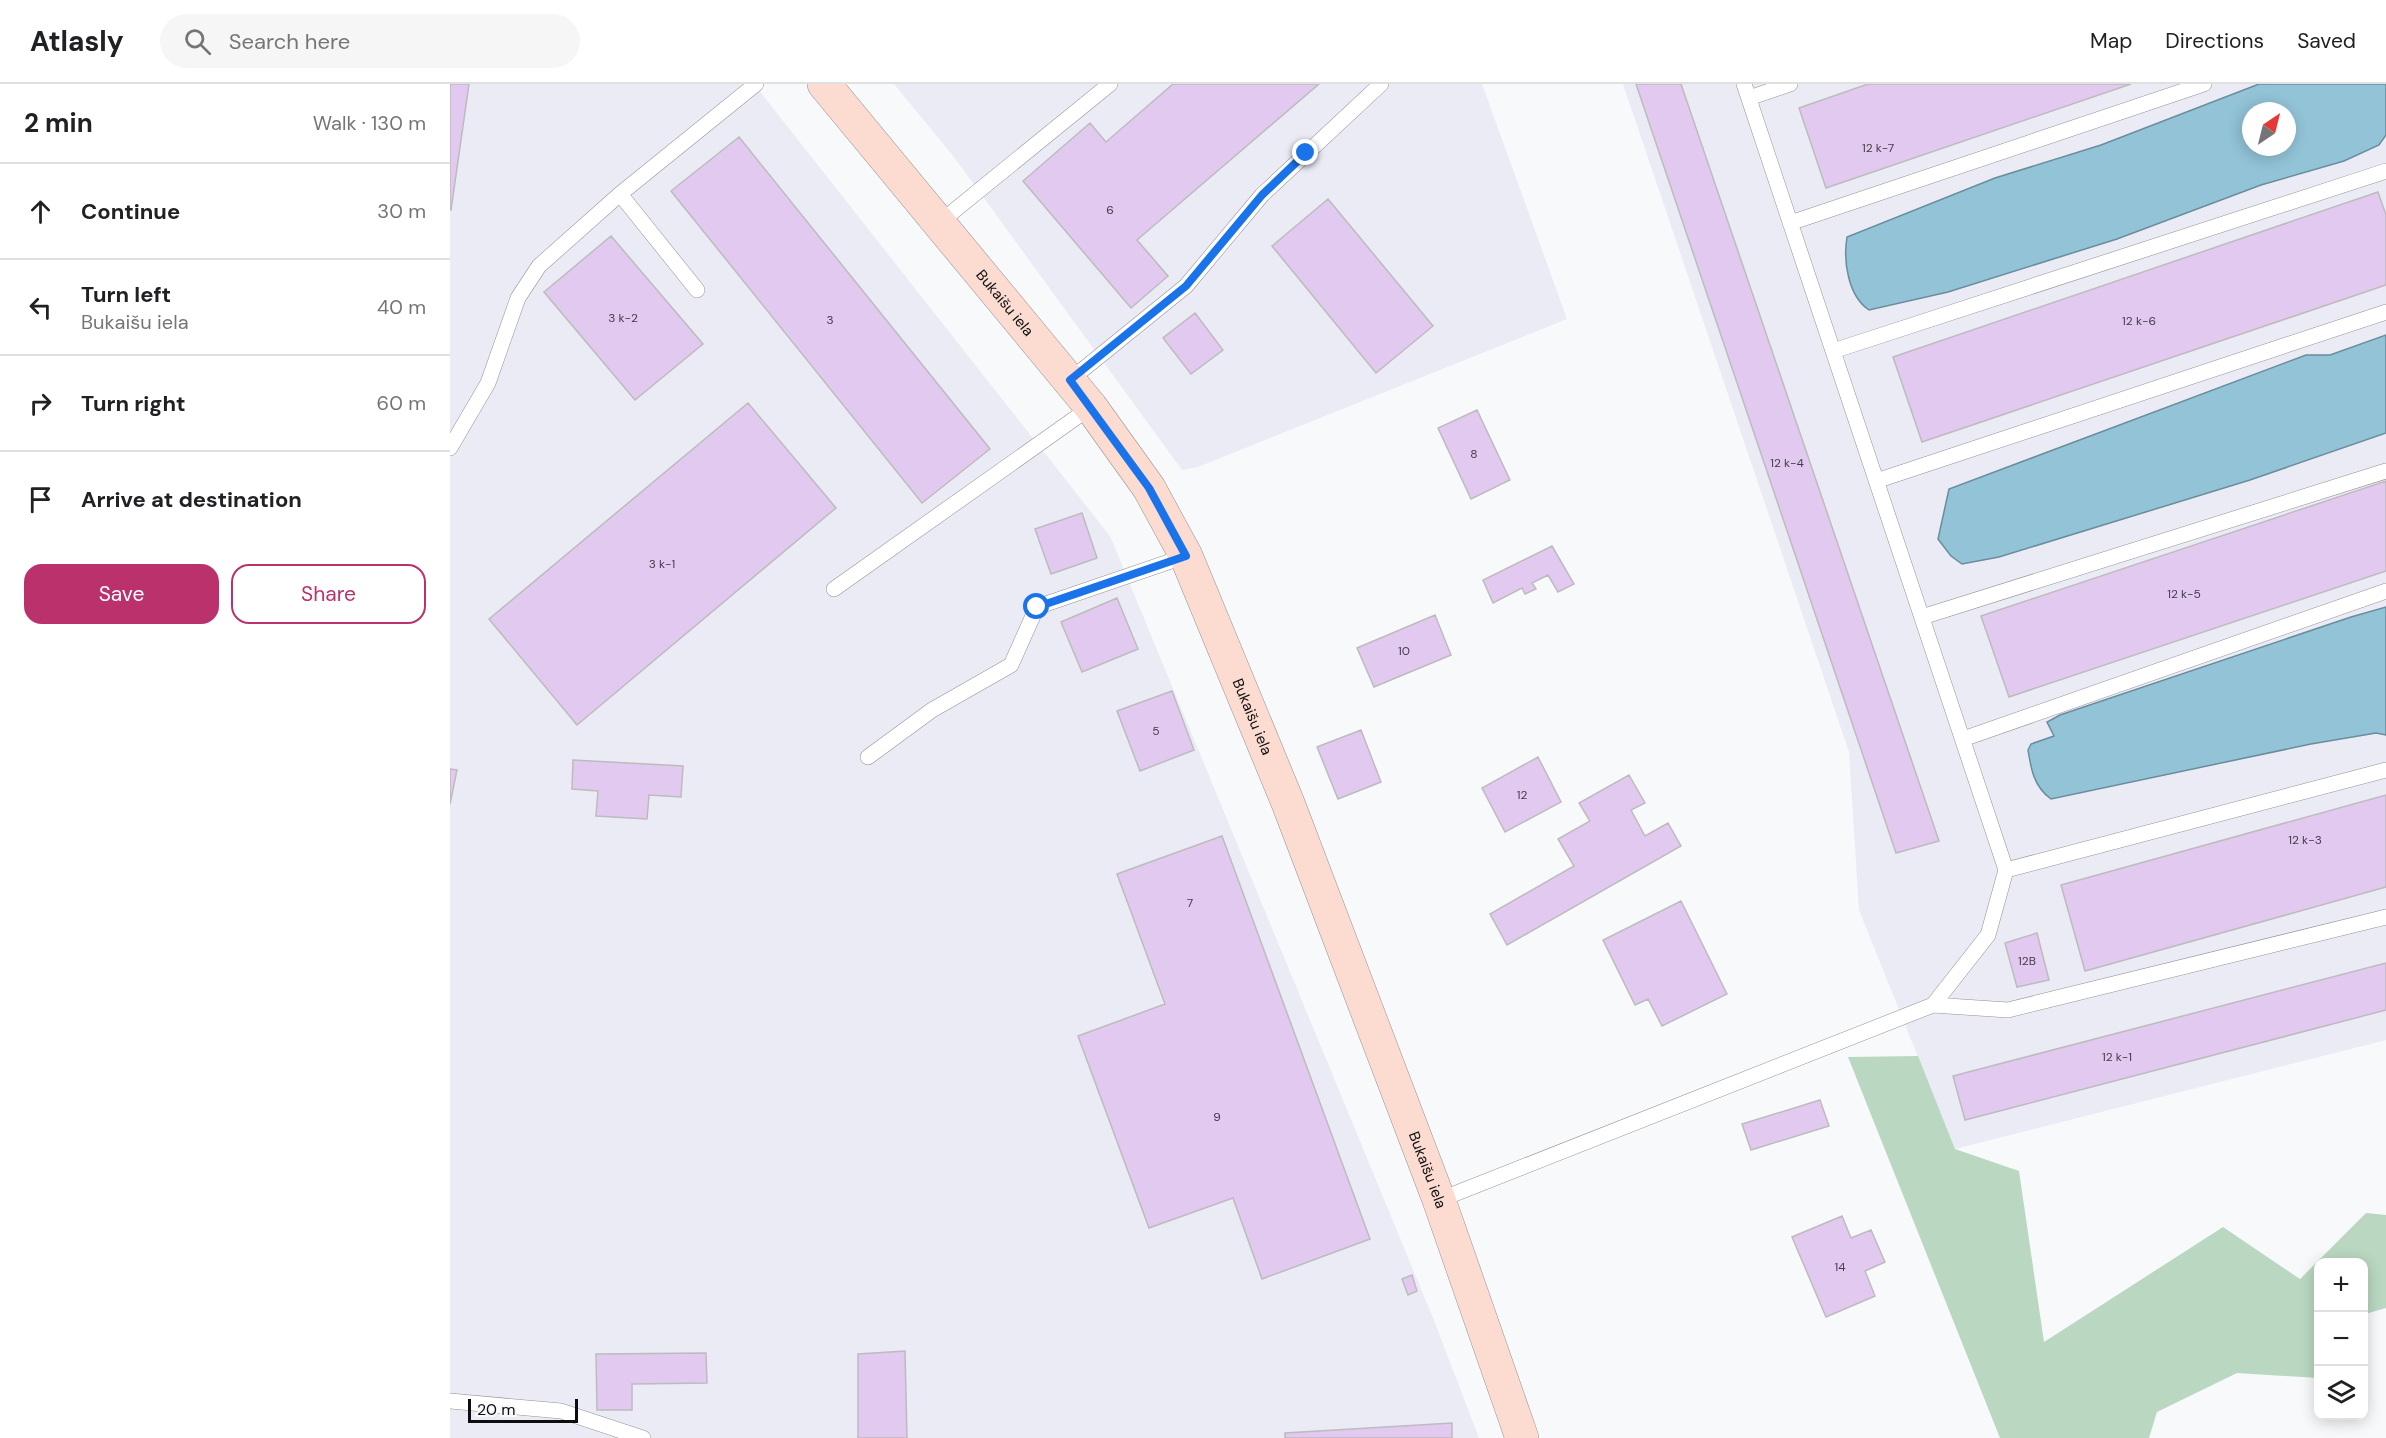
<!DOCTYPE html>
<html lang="en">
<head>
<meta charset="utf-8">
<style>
  body { margin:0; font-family:"DM Sans",sans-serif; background:#f6f6f6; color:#202124 }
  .controls { position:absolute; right:18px; bottom:18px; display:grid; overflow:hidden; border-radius:12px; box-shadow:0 3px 15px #0003 }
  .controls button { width:54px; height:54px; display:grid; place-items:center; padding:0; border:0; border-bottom:2px solid #e0e0e0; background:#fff; color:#202124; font:30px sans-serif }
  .compass { position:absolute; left:1792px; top:18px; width:54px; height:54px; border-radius:50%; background:#fff; box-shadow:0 3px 15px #0003; rotate:35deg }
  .scale { position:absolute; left:18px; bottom:15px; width:110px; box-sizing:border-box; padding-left:6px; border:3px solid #0e0e0f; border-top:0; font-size:16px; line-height:21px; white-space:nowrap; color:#0e0e0f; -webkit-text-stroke:4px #f8f9fb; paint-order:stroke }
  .stop { position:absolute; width:18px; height:18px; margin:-14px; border:4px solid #1a73e8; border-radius:50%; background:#fff }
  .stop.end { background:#1a73e8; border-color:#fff; box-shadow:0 2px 6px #0008 }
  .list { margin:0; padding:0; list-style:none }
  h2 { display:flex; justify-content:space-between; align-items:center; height:78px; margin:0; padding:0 24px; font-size:26px }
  h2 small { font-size:20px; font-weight:400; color:#757577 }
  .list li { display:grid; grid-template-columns:39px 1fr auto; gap:18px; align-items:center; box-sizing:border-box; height:96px; padding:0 24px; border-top:2px solid #e0e0e0 }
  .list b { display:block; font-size:22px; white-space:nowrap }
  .list p { margin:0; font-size:20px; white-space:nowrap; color:#757577 }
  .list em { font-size:20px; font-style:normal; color:#757577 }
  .actions { display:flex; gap:12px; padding:18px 24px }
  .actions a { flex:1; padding:14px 0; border:2px solid #bb316b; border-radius:18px; text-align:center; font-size:21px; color:#bb316b }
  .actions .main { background:#bb316b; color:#fff }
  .icon { flex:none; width:33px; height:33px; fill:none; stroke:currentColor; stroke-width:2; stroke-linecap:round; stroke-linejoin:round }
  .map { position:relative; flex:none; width:1936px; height:1354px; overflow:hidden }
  header { display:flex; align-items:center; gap:36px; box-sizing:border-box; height:84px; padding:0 30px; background:#fff; border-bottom:2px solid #e0e0e0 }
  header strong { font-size:28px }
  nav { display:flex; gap:33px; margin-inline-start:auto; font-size:21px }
  .search { width:420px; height:54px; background:#f6f6f6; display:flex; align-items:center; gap:15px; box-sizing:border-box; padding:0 21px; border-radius:33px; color:#757577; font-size:22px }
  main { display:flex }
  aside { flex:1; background:#fff }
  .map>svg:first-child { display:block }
</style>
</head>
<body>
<header>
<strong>Atlasly</strong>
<div class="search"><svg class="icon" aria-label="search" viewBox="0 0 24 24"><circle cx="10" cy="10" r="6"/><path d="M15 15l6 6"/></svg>Search here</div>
<nav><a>Map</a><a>Directions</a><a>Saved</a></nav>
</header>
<main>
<aside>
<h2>2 min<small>Walk · 130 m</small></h2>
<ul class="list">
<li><svg class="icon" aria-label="ahead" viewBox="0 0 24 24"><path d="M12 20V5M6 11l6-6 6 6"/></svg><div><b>Continue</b></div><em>30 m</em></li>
<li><svg class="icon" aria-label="left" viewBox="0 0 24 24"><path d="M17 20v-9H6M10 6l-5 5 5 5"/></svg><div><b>Turn left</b><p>Bukaišu iela</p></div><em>40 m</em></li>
<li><svg class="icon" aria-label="right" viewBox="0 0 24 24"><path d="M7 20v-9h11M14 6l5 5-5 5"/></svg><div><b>Turn right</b></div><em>60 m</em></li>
<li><svg class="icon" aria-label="arrive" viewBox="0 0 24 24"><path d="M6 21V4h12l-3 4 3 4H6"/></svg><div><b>Arrive at destination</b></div></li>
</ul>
<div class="actions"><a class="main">Save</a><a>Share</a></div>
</aside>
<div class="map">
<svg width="1936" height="1354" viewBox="0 0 1936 1354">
  <rect width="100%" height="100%" fill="#f8f9fb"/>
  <path fill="#eaebf4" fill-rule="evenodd" d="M0,0H304L660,452L983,1234L1029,1354H0Z
    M444,0H1032L1117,235L748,383L732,386L504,73Z
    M1173,0H1936V956L1505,1065L1409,826L1399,668ZM1801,27H1837V63H1801Z"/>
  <path fill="#bad8c1" d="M1468,972L1505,1065L1569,1087L1594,1258L1773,1143L1850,1195L1916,1129L1936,1131V1224L1915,1230L1914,1235V1178H1868V1294L1787,1289L1707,1328L1699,1354H1550L1398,973Z"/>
  <path fill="#92c3d7" stroke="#6a8d9b" stroke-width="1.5" fill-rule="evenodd" d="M1809,0H1936V51L1929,61L1894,77L1811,101L1667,155L1498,208L1419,226C1398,212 1393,177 1397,153L1545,94L1651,61ZM1801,27H1837V63H1801Z
    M1936,251V349L1800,396L1549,473L1512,480L1501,472L1488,455L1499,405L1856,271H1880Z
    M1936,523V651L1926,649L1861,660L1601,715C1584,703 1581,685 1578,666L1581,660L1604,652L1597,638L1610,631L1901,533Z"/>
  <path fill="#e1c9f0" stroke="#bdbbbd" stroke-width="1.5" d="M0,0H19L1,126H0Z
    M723,0H869L687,156L718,192L681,224L573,97L640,39L656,58Z
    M1186,0H1231L1489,757L1446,769Z
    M1418,0H1681L1376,104L1349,24Z
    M289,53L540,365L472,419L221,107Z
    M1928,108L1936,131V201L1472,358L1443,273Z
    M878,115L983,242L926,289L822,162Z
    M161,152L253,260L185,316L94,208Z
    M745,229L773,266L741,290L713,254Z
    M298,319L386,424L127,641L39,535Z
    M1027,326L1060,396L1021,415L988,344Z
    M1936,397V487L1559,613L1531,532Z
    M632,429L647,474L601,490L585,445Z
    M1102,462L1124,500L1108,508L1098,491L1082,499L1086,505L1075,510L1072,504L1043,519L1033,496Z
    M667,514L688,565L632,588L611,538Z
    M985,531L1001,571L924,603L907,564Z
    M722,607L744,666L690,687L667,627Z
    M911,646L931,698L888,715L867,663Z
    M1088,673L1111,718L1055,748L1032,704Z
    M123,676L233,682L231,713L199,711L197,735L146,732L148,707L122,705Z
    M0,685L7,686L0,720Z
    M1179,691L1195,719L1181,726L1195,752L1218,739L1231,762L1057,861L1040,830L1124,782L1108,755L1140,737L1129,719Z
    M1936,711V803L1635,887L1611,801Z
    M772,752L920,1155L812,1195L783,1114L699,1144L628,952L715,920L667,790Z
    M1231,817L1277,910L1212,942L1198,915L1185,921L1153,856Z
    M1587,849L1599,896L1567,903L1555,859Z
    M1936,879V926L1515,1036L1503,992Z
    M1370,1016L1379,1042L1301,1066L1292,1040Z
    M1392,1132L1401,1154L1421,1146L1435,1178L1415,1187L1425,1212L1376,1233L1342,1153Z
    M962,1191L967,1207L958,1211L952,1195Z
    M455,1267L457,1354H408V1270Z
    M256,1269L257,1299L182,1300V1326H147L146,1270Z
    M1002,1339V1354H835V1349Z"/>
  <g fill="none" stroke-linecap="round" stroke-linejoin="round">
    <defs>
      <path id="lane" d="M1299,14L1340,0
        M170,110L247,206
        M489,139L660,0
        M1340,139L1754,0
        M1383,267L1936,87
        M620,296L736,202L812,111L931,0
        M0,364L38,299L68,214L89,182L170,110L306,0
        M1426,397L1936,228
        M384,505L641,323
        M1472,533L1936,387
        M1513,655L1936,507
        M418,673L482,626L561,581L587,523L736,472
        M1556,786L1936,686
        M1483,921L1558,926L1936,833
        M989,1116L1483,921L1538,851L1556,786L1294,0
        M0,1317L111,1327L193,1354"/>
      <g id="secondary">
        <path id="s1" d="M374,0L641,323L699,404L736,472L838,719L989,1116L1072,1354"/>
      </g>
    </defs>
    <use href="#lane" stroke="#939395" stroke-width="16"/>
    <use href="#secondary" stroke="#939395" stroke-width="34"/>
    <use href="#lane" stroke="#fff" stroke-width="15"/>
    <use href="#secondary" stroke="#fcdbd1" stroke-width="33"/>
  </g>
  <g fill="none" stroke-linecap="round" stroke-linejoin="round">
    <path stroke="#1a73e8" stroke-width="8" d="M587,523L736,472L699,404L620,296L736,202L812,111L856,69"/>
  </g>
  <g text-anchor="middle" stroke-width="4.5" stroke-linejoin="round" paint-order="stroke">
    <g font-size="12" fill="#433d47">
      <text x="1428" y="68">12 k-7</text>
      <text x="660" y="130">6</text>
      <text x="173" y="238">3 k-2</text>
      <text x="380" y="240">3</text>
      <text x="1689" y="241">12 k-6</text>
      <text x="1024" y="374">8</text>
      <text x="1337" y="383">12 k-4</text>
      <text x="212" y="484">3 k-1</text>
      <text x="1734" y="514">12 k-5</text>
      <text x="954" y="571">10</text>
      <text x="706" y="651">5</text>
      <text x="1072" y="715">12</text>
      <text x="1855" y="760">12 k-3</text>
      <text x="740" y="823">7</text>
      <text x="1577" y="881">12B</text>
      <text x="1667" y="977">12 k-1</text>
      <text x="767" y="1037">9</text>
      <text x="1390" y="1187">14</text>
    </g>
    <g font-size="15" fill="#0e0e0f" stroke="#f8f9fb">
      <text dy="5" stroke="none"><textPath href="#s1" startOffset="284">Bukaišu iela</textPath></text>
      <text dy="5" stroke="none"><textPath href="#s1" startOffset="770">Bukaišu iela</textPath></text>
      <text dy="5" stroke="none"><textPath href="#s1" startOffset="1256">Bukaišu iela</textPath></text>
    </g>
  </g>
</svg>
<div class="controls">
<button>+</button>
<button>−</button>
<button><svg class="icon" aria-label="layers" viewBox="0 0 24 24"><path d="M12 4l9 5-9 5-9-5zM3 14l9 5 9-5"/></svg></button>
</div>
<svg class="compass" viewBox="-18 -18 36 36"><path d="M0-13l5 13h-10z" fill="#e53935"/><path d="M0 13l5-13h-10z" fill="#757577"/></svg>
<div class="scale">20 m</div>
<div class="stop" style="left:587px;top:523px"></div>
<div class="stop end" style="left:856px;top:69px"></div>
</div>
</main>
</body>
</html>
